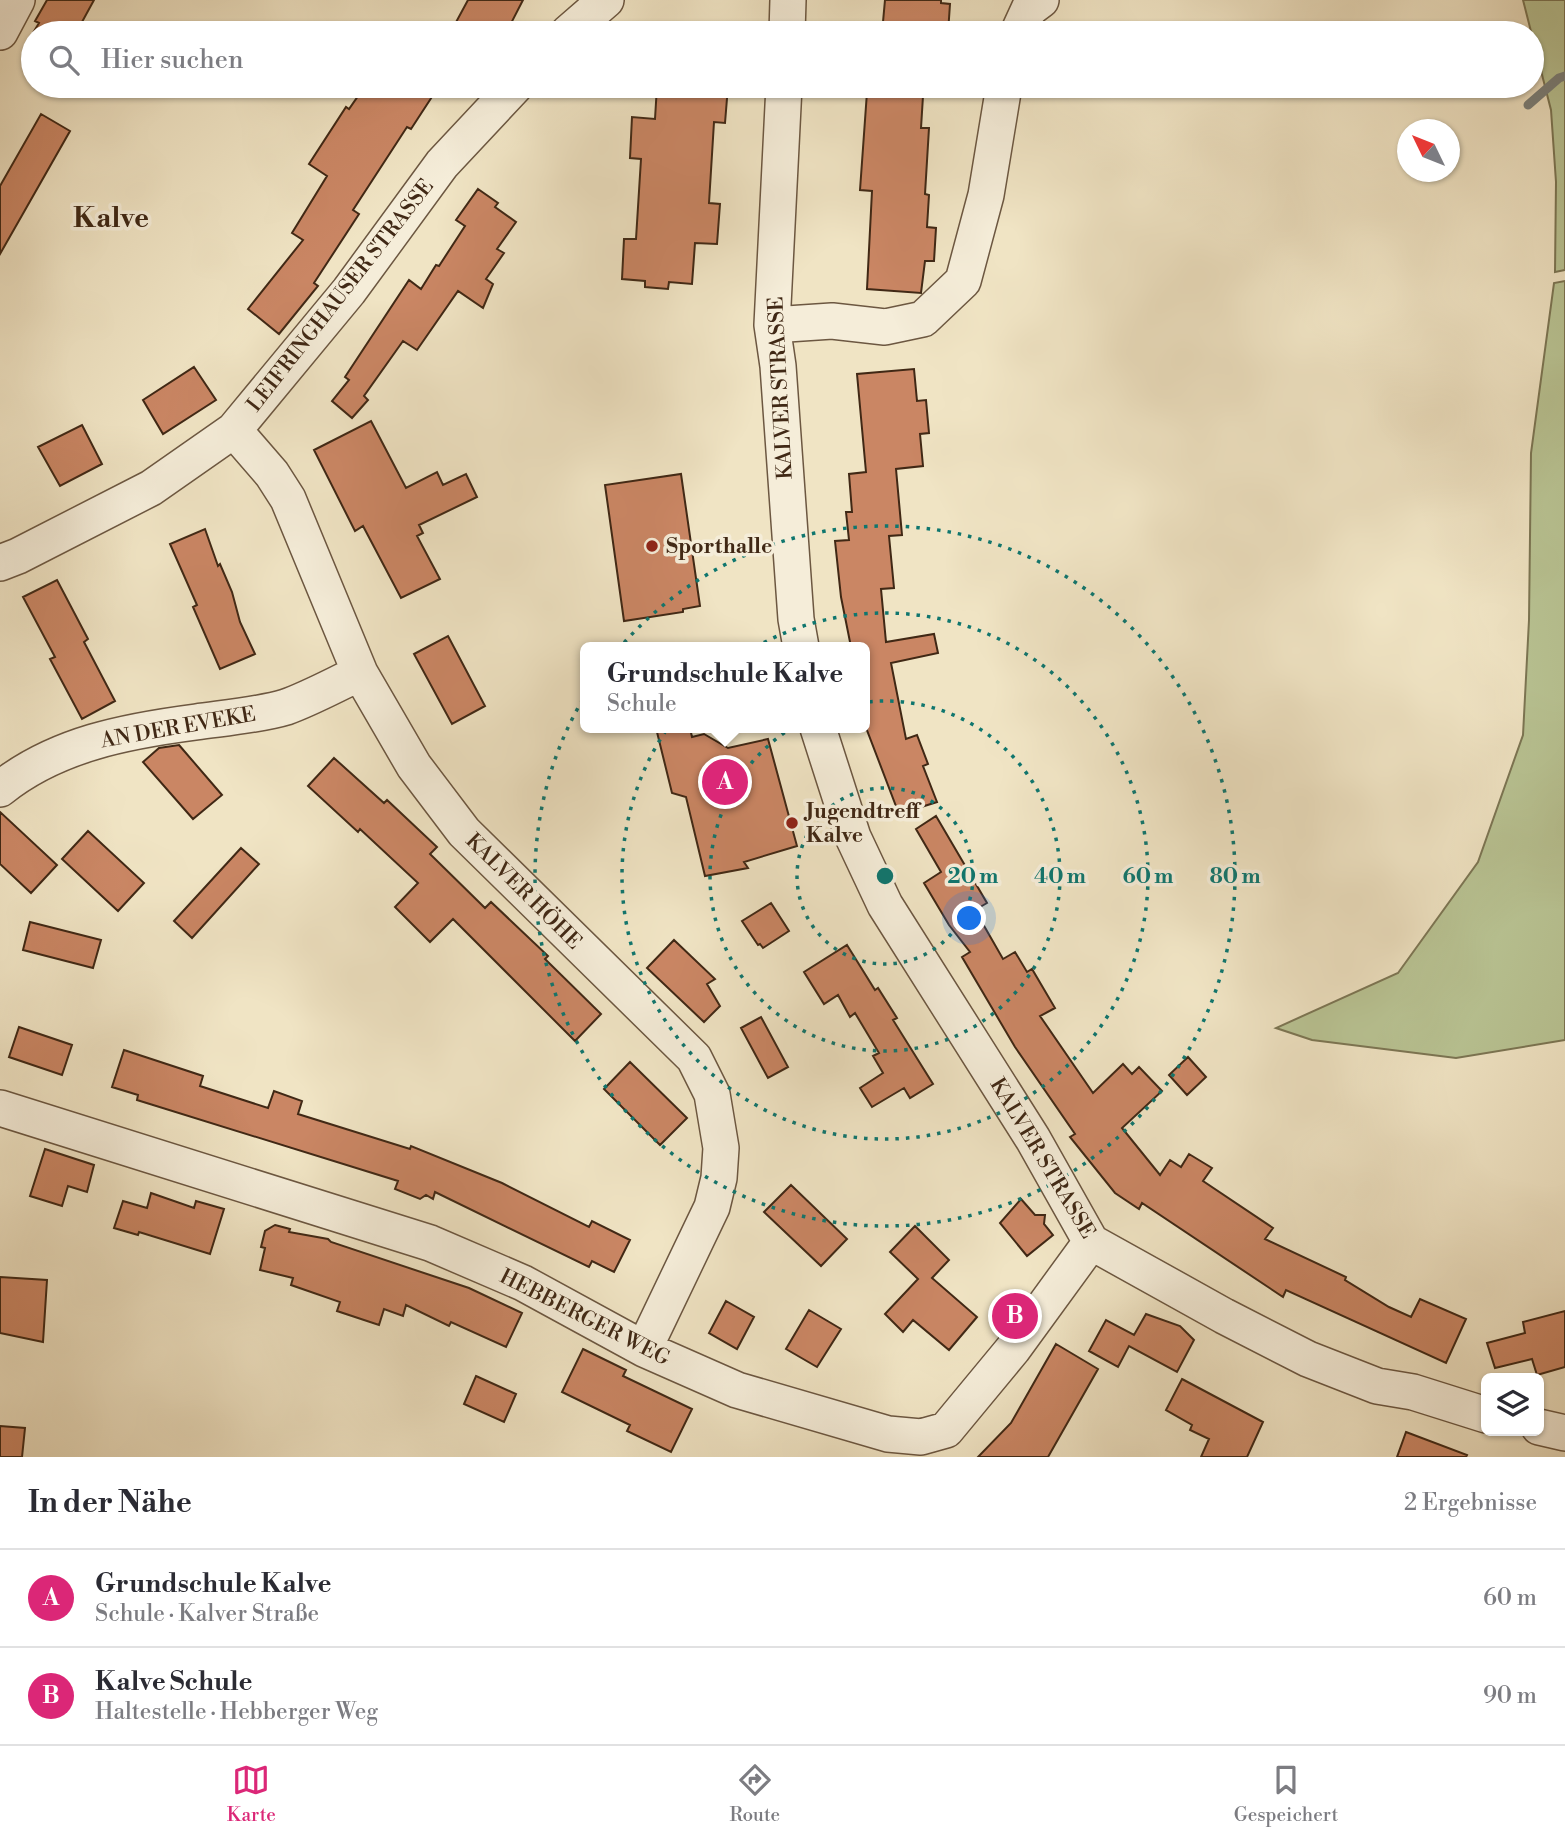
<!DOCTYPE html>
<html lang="de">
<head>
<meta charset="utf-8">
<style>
  body { margin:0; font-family:"Libre Bodoni",serif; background:#f2f2f3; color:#2b2b33 }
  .controls { position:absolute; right:21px; bottom:21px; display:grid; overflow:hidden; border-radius:10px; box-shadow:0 2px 5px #0004 }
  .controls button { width:63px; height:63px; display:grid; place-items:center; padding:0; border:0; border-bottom:2px solid #e1e1e2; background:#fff; color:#2b2b33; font:35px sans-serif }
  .compass { position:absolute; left:1397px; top:119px; width:63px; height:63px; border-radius:50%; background:#fff; box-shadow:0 2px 5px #0004; rotate:313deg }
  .you { position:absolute; left:970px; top:919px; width:24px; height:24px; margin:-18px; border:5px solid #fff; border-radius:50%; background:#1a73e8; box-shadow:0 0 0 10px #1a73e833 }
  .badge { display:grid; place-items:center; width:46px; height:46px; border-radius:50%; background:#db2777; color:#fff; font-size:23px; font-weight:700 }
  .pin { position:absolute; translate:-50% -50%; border:4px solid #fff; box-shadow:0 2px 7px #0006 }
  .popup { position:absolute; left:580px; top:642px; width:290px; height:91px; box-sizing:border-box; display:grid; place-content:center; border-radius:10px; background:#fff; filter:drop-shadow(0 2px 5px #0005); font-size:23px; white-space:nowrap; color:#7c7c81 }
  .popup b { font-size:26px; color:#2b2b33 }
  .popup::after { content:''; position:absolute; left:50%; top:100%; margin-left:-14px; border:14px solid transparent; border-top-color:#fff }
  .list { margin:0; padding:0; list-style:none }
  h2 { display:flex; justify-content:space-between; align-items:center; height:91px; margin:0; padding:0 28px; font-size:30px }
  h2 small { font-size:23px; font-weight:400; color:#7c7c81 }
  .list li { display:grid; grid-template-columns:46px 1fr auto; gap:21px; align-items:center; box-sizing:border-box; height:98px; padding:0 28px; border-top:2px solid #e1e1e2 }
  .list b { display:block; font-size:26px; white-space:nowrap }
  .list p { margin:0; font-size:23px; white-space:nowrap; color:#7c7c81 }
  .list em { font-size:23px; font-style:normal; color:#7c7c81 }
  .icon { flex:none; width:38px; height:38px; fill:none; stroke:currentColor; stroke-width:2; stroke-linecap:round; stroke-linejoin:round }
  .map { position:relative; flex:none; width:1565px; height:1457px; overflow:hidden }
  .search { position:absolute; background:#fff; box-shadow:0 2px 5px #0004; left:21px; right:21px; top:21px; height:77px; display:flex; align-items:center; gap:18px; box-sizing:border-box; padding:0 24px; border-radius:38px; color:#7c7c81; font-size:26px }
  .sheet { height:287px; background:#fff }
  nav { display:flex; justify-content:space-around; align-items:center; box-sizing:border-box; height:98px; border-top:2px solid #e1e1e2; background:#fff; font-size:19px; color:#7c7c81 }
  nav a { display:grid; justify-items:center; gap:4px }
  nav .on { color:#db2777 }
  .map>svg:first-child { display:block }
</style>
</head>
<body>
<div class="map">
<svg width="1565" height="1457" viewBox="0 0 1565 1457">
  <rect width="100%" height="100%" fill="#f0e4c4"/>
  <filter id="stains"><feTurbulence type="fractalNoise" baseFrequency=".00286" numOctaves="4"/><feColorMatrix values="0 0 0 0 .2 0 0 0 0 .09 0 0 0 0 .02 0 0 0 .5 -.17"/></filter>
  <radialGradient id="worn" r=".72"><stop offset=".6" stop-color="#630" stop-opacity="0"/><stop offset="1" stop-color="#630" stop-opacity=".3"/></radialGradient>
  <path fill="#b9c494" stroke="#7c7654" stroke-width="2" d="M1523,0H1565V270L1555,272L1556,182L1551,110Z
    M1565,281V1040L1456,1058L1312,1040L1276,1028L1398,973L1478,862L1523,735L1529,620L1531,453L1554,283Z"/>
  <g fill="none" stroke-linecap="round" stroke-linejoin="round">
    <path stroke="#7a807c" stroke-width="9" d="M1528,105L1559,78L1565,76"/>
  </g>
  <path fill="#ca8664" stroke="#402815" stroke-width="2" d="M47,0H94L76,33H33L39,23L35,21Z
    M468,0H523L506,33H473L455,24Z
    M885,0H941V3L950,4L948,33H882Z
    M365,86H439L411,129L407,127L353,210L359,214L314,283L318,286L279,334L248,309L303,240L292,233L327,176L309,164L346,107L349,109Z
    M657,86H728L725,123L714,122L709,203L720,204L717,244L695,243L692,284L669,282L668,289L645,287V281L622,279L624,239H636L641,159L630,158L632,117L655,119Z
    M867,92L923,96L921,128H929L925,194L929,195L927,227L936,228L934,261H925L921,293L867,289L872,191L860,190Z
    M41,114L70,131L0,254V186Z
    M478,189L498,203L495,207L516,222L497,249L504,253L486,279L493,284L483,308L458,291L417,350L403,341L364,396L368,400L352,418L332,401L349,380L345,377L409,280L421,289L436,265L439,266L465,226L456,220Z
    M194,367L216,400L163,434L143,400Z
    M914,369L917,401L926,400L929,433L920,434L923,466L896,469L902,535L889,536L894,588L881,589L886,642L934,634L938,653L891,663L906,739L917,735L928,764L923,766L937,802L899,814L865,725V647H851L841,597L835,541L849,540L846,512H852L849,474L866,472L857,374Z
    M371,421L406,488L437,472L443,485L466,474L477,497L419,525L423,533L417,536L440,579L401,598L363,526L355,531L314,450Z
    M82,425L102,464L60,486L38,447Z
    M681,474L700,606L683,609V612L624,621L605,485Z
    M205,529L218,566L220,564L232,592L240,622L255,654L220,669L193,607L197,605L170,544Z
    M57,580L88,639L84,642L115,701L82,719L50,659L55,657L23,597Z
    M448,636L485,706L452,724L414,654Z
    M656,728H690L692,737L704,734L728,748L768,739L797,846L744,862L748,868L705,876L686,797L672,793Z
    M179,745L222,795L193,819L143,762L159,748Z
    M334,758L384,803L387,800L437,847L430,854L485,908L491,902L548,956L545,959L601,1014L575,1041L453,919L430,942L395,907L418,883L360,829L358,832L308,786Z
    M0,812L57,865L31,893L0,864Z
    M936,816L987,903L975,910L1003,959L1015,952L1027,972L1032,969L1055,1008L1040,1016L1093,1093L1123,1064L1132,1074L1139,1067L1162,1091L1122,1128L1160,1175L1170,1160L1181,1167L1189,1154L1212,1168L1203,1181L1273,1228L1265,1239L1346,1277L1345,1280L1389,1307L1411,1317L1420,1299L1466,1319L1446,1363L1286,1290L1283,1297L1142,1203L1139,1209L1115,1193L1070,1137L1075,1134L1015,1047L962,957L970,952L949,925L924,883L941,872L916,829Z
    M88,831L144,883L118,911L62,859Z
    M241,848L259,864L192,938L174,921Z
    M771,903L789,931L763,948L760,944L758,945L742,921Z
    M30,922L101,940L93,968L23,950Z
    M674,940L715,979L707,984L720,1006L704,1022L647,968Z
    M847,945L875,990L878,988L897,1018L893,1020L933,1084L910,1098L904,1088L872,1107L860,1088L883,1073L873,1056L879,1053L855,1013L850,1017L838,995L824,1004L804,972Z
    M761,1017L788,1067L768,1078L741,1028Z
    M19,1027L72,1045L62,1075L9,1057Z
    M124,1050L203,1076L200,1086L268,1108L274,1091L302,1101L298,1114L410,1149L411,1146L502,1183L589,1227L592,1221L630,1240L614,1272L592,1261L589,1267L435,1192L433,1199L426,1195L420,1199L395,1189L398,1181L137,1100L138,1095L112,1087Z
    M1188,1057L1206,1077L1187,1095L1169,1075Z
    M630,1062L687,1118L660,1145L604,1089Z
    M45,1149L94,1165L87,1192L68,1186L62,1206L30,1196Z
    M791,1185L847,1239L821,1266L764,1212Z
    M151,1193L194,1208L196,1201L224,1209L210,1254L139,1232L138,1235L114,1228L123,1201L147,1208Z
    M1021,1199L1035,1215H1045L1044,1224L1053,1235L1027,1256L1000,1223Z
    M275,1225L290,1229L289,1232L328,1239L331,1242L469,1288L522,1313L506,1347L451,1322L449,1326L406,1305L403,1316L384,1309L379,1325L337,1311L340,1302L291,1285L293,1278L260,1270L265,1248L261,1247L265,1231Z
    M915,1226L949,1260L932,1278L977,1317L949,1350L913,1320L903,1332L885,1314L918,1279L890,1252Z
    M0,1277L47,1280L43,1342L0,1333Z
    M726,1301L754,1317L737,1349L709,1333Z
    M809,1310L841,1329L817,1367L786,1349Z
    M1565,1311V1367L1537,1375L1532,1359L1495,1368L1487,1343L1525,1333L1523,1322Z
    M1146,1314L1180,1326L1194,1340L1177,1372L1129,1346L1118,1367L1089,1351L1106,1320L1134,1335Z
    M1056,1344L1098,1369L1048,1457H978L1011,1423Z
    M583,1349L626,1370L623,1376L692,1409L671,1452L627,1431L630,1425L562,1392Z
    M476,1376L516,1394L504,1422L464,1404Z
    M1182,1379L1263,1422L1247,1457H1201L1209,1439L1190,1430L1192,1425L1166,1410Z
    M0,1426L25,1428L22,1457H0Z
    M1406,1432L1467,1455L1466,1457H1397Z"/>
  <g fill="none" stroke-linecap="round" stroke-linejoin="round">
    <defs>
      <path id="street" d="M0,32L17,0
        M568,33L606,0
        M787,33L788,0
        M1018,33L1029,9L1041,0
        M784,86L772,325L778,366L796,619L801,647
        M772,325L832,321L885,327L923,319L963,281L986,195L1004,86
        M234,430L272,474L288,499L360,673L414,766L464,832L694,1058L712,1094L721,1148L719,1178L712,1207L644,1349
        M0,563L18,556L151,488L234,430L349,291L442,164L515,86
        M818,728L853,837L885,905L1033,1139L1091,1242L1224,1316L1308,1359L1377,1386L1413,1392L1486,1415
        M0,789C56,744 127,731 196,722C224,718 260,715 286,707C311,698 336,684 360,673
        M0,1108L430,1243L523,1283L644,1349L737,1390L888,1434L921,1437L946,1430L1013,1349L1091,1242
        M1539,1427L1565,1433"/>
    </defs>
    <use href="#street" stroke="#6c5741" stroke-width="38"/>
    <use href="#street" stroke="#f5edd9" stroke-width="35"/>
  </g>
  <g fill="none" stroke="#0f766e" stroke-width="3.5" stroke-dasharray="3.5 7">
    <circle cx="885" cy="876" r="88"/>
    <circle cx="885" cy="876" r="175"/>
    <circle cx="885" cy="876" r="263"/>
    <circle cx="885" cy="876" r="350"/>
  </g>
  <g fill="#8f2418" stroke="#f5edd9" stroke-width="2.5">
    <circle cx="652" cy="546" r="7"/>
    <circle cx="792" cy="823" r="7"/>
  </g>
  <g text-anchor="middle" stroke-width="7" stroke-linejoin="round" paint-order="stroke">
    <g font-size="21" fill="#402815" stroke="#f5edd9">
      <text transform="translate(340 295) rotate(-52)" y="7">LEIFRINGHAUSER STRASSE</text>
      <text transform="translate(780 388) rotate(-93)" y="7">KALVER STRASSE</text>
      <text transform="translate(178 727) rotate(-10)" y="7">AN DER EVEKE</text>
      <text transform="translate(524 891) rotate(45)" y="7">KALVER HÖHE</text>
      <text transform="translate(1043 1158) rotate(59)" y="7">KALVER STRASSE</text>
      <text transform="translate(585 1317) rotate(27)" y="7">HEBBERGER WEG</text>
    </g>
    <g font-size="21" font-weight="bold" fill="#402815" stroke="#f5edd9" text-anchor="start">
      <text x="666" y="553">Sporthalle</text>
      <text x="806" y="818">Jugendtreff<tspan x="806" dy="24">Kalve</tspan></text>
    </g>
    <g font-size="28" font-weight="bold" fill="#402815" stroke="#f5edd9">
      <text x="111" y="227">Kalve</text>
    </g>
  </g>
  <circle cx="885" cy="876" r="10" fill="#0f766e" stroke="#f5edd9" stroke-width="3.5"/>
  <g font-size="21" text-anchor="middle" font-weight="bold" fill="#0f766e" stroke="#f5edd9" stroke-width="7" stroke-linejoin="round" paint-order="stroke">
    <text x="973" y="883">20 m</text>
    <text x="1060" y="883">40 m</text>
    <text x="1148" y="883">60 m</text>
    <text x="1235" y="883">80 m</text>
  </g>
  <rect width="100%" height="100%" filter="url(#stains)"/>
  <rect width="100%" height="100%" fill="url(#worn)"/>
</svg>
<div class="controls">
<button><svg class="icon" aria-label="layers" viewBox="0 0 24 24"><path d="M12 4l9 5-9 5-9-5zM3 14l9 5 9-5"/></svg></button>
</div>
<svg class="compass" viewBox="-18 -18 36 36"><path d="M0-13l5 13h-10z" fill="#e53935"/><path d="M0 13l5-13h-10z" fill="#7c7c81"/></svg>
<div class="you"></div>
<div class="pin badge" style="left:725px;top:782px">A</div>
<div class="popup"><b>Grundschule Kalve</b>Schule</div>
<div class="pin badge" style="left:1015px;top:1316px">B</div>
<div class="search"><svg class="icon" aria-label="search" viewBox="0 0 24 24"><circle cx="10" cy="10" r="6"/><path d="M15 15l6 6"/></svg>Hier suchen</div>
</div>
<section class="sheet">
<h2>In der Nähe<small>2 Ergebnisse</small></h2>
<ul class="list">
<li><span class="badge">A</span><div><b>Grundschule Kalve</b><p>Schule · Kalver Straße</p></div><em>60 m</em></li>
<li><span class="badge">B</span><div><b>Kalve Schule</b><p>Haltestelle · Hebberger Weg</p></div><em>90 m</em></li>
</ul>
</section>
<nav>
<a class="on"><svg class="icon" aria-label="map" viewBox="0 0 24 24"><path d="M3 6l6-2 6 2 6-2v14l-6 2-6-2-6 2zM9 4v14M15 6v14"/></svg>Karte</a>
<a><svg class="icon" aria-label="directions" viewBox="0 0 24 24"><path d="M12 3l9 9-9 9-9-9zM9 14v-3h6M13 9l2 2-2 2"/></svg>Route</a>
<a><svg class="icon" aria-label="saved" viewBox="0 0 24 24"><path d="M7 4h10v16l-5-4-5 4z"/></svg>Gespeichert</a>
</nav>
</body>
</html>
